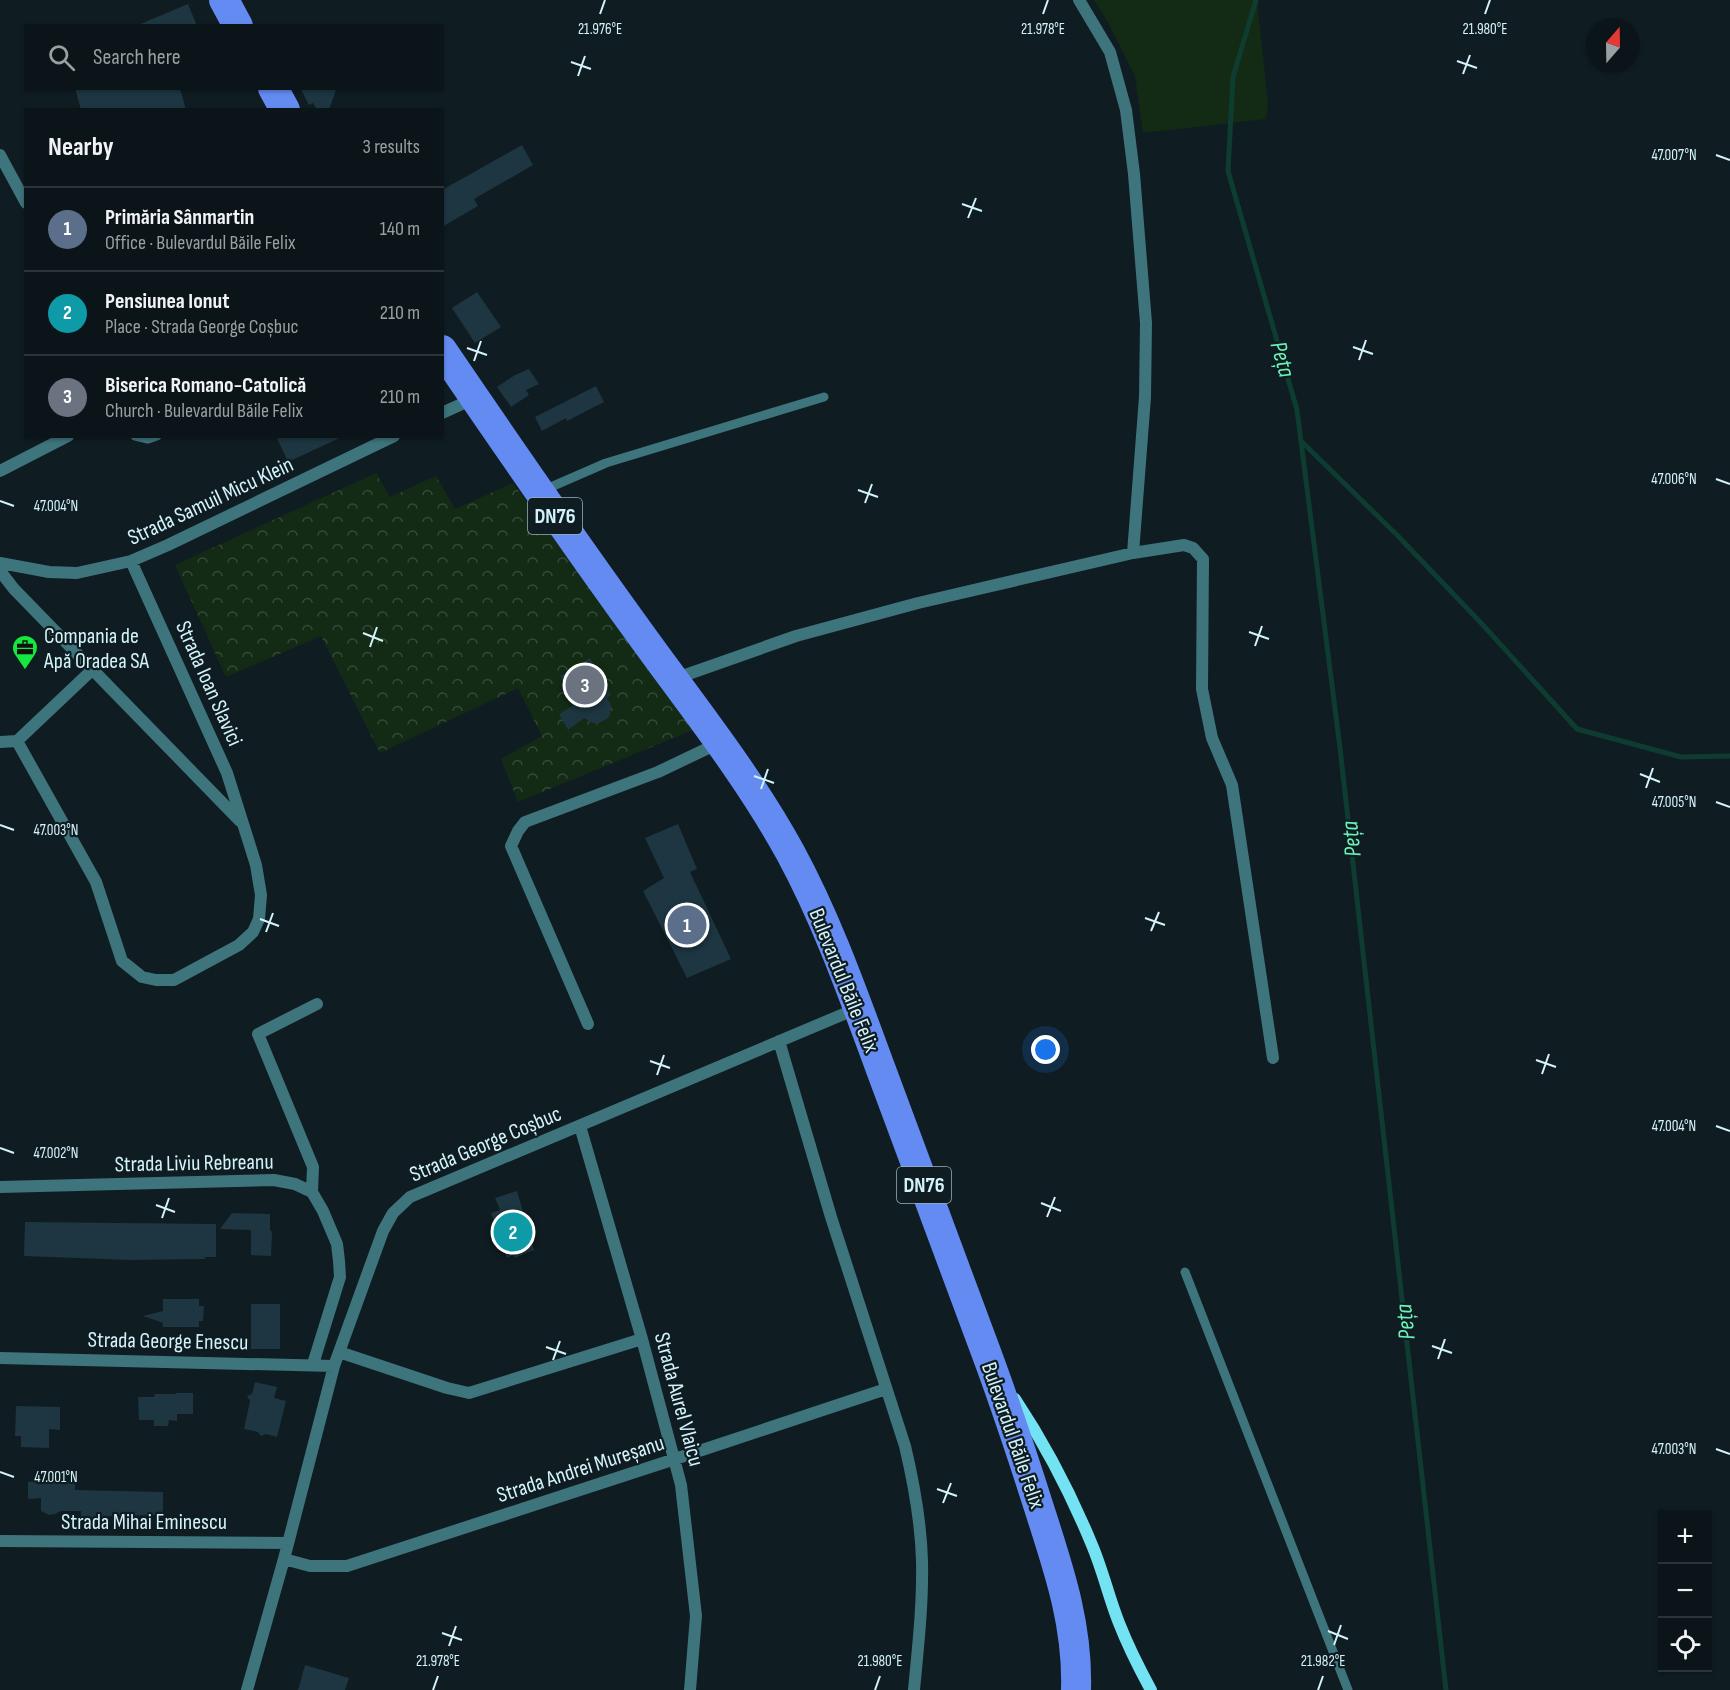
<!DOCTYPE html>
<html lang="en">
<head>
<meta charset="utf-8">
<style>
  body { margin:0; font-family:"Sofia Sans Condensed",sans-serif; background:#192226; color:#f1f3f6 }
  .controls { position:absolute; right:18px; bottom:18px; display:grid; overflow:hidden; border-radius:0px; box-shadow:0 2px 4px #0004 }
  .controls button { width:54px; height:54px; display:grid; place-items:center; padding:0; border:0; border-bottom:2px solid #2b3438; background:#0b1519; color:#f1f3f6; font:30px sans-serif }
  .compass { position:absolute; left:1586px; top:18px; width:54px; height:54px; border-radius:50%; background:#0b1519; box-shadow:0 2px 4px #0004; rotate:20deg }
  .you { position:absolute; left:1046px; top:1050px; width:21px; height:21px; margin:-15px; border:4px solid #fff; border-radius:50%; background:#1a73e8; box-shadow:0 0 0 9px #1a73e833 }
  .badge { display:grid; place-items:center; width:39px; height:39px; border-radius:50%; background:#14e73e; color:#fff; font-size:20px; font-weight:700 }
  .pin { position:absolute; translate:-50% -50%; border:3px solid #fff; box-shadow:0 2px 6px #0006 }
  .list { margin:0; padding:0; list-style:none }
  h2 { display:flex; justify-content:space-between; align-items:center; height:78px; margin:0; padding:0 24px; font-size:26px }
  h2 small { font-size:20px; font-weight:400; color:#9a9fa2 }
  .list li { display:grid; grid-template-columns:39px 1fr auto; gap:18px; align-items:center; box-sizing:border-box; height:84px; padding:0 24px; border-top:2px solid #2b3438 }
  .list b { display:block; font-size:22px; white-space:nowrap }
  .list p { margin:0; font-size:20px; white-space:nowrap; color:#9a9fa2 }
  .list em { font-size:20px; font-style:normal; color:#9a9fa2 }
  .icon { flex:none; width:33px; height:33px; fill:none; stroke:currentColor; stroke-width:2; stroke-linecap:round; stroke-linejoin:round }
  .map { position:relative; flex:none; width:1730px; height:1690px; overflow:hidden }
  .search { position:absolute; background:#0b1519; box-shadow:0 2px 4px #0004; left:24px; top:24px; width:420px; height:66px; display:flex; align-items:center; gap:15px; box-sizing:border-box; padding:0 21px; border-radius:0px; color:#9a9fa2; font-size:22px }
  .panel { position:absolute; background:#0b1519; box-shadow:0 2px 4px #0004; left:24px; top:108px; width:420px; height:330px; border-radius:0px }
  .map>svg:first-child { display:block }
</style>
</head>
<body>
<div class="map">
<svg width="1730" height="1690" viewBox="0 0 1730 1690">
  <defs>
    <pattern id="park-crowns" width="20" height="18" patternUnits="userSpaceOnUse" patternTransform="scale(1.5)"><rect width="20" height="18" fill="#132b15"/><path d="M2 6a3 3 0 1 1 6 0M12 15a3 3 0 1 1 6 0" fill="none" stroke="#344a38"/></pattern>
  </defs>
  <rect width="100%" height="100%" fill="#0f1c21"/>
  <path fill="#132b15" d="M1094,0H1257L1268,103L1266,119L1143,133L1135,76L1109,24Z"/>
  <path fill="url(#park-crowns)" d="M376,473L390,497L436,476L455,509L513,483L693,730L518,802L501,759L542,736L518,688L380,753L321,636L226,677L175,565Z"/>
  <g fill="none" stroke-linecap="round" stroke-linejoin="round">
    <path stroke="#0e3c30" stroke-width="5" d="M1256,0L1233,77L1228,171L1297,410L1340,748L1446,1690
      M1301,441L1397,535L1482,624L1577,729L1681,757L1730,756"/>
  </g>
  <path fill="#1d3641" d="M188,4L197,26L138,25Z
    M75,88H180L186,110H81Z
    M300,88H338L336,90L329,110H317L313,103L309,105Z
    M522,145L533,165L474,199L478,206L442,227V190Z
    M477,292L501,327L475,343L452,308Z
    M529,369L539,384L526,390L529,395L511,407L497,387L515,375Z
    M596,386L604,402L567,421L566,418L542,431L535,417Z
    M276,436H344L288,462Z
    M590,658L611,695L607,698L611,705L610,715L607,719L599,723H593L584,718L568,730L559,714L574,705L560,676Z
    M678,824L697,869L690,872L731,959L687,978L643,891L664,878L645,838Z
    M517,1191L534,1250L515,1258L513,1255L507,1258L491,1213L500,1210L495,1198Z
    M232,1213L270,1214V1230L272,1232L271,1256L251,1255V1230L220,1229Z
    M25,1222L216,1224V1257H205V1259L130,1260L24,1256Z
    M163,1299H199V1306H204L203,1321H199V1327H163V1323L143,1316L163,1311Z
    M251,1304H280V1349H251Z
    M255,1382L277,1387L274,1398L286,1401L277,1437L266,1434L261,1436L258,1432L244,1429L250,1401L247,1396L252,1394Z
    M176,1393H193V1414H177V1421L169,1420L168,1426H154V1420H139L138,1397H154L155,1394H176Z
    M16,1406L60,1407V1430L49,1429V1448L21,1447V1436H15Z
    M46,1480L75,1482V1490L163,1492V1515L104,1516L93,1521H89L81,1516V1511H61L55,1514L49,1515L41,1511V1498L28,1499V1482Z
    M305,1665L349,1678L345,1690H298Z"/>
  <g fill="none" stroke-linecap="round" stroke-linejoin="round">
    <path stroke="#3e747c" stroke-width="9" d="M135,436L148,439L157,436
      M544,490L606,463L824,397
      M1185,1272L1348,1690"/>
    <path stroke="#3e747c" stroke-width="12" d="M1079,0L1110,52L1126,110L1134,174L1146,323L1145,397L1133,553
      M0,155L26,203
      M442,413L475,398
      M0,471L68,436
      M0,563L49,572L77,573L131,561L168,545L394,436
      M0,571L14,589L240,821
      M674,679L796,636L918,603L1133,553L1184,545L1193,548L1203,559L1202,689L1212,738L1232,785L1273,1058
      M17,741L96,882L122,961L142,977L156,980H174L239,945L253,932L259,919L261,895L256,865L227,773L131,561
      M0,742L17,741L92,670
      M588,1024L511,846L518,831L525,822L658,772L721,742
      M779,1041L831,1217L905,1446C914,1484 921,1522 922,1561C923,1604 918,1647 914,1690
      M580,1126L642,1339L681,1485L696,1616L690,1690
      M0,1187L274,1180L295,1184L312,1192L323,1211L337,1244L339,1261L340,1277L313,1364
      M312,1192L313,1167L258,1034L317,1004
      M339,1352L447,1388L469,1393L642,1339
      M0,1358L334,1366
      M0,1541L288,1543
      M284,1559L310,1566H347L675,1459L886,1389
      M247,1690L284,1559L334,1366L383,1231L393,1213L410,1197L858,1008"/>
    <path stroke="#73e3f3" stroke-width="12" d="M1015,1399C1045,1444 1071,1494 1092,1545C1103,1571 1109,1598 1119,1623C1128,1646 1139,1668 1151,1690"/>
    <path stroke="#648bf2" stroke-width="30" d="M224,0L238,26
      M273,88L285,110
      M442,350C506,444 570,537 636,628C689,702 746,772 790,852C827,920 853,994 880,1067C913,1157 947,1246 980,1336C1002,1394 1022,1454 1041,1514C1060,1573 1078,1627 1076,1690"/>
  </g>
  <path fill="none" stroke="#d3f3fb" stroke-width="2" d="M600,14L605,0M1043,14L1048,0M1485,14L1490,0M1457,61L1477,68M571,62L591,69M1463,74L1470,55M578,76L585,56M1716,155L1730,160M962,204L982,211M968,218L976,198M1353,347L1373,354M467,348L487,355M1359,360L1366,340M474,361L481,341M1716,479L1730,484M858,490L878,497M0,501L14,506M865,503L872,484M1249,632L1269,639M363,633L383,641M1255,646L1262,626M370,647L377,627M1640,774L1660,782M754,776L774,783M1646,788L1653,768M761,789L768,769M1716,802L1730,807M0,825L14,830M1145,918L1165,925M260,919L279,926M1151,931L1159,912M266,932L273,913M1536,1060L1556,1067M650,1061L670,1068M1542,1074L1549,1054M657,1075L664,1055M1716,1126L1730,1131M0,1148L14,1153M1041,1203L1061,1211M156,1205L175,1212M1047,1217L1055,1197M162,1218L169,1198M1432,1346L1452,1353M546,1347L566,1354M1438,1359L1445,1339M553,1360L560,1341M1716,1449L1730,1454M0,1472L14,1477M937,1489L957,1496M943,1503L951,1483M1328,1631L1348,1639M442,1633L462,1640M1334,1645L1341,1625M449,1646L456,1626M433,1690L438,1676M875,1690L880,1676M1318,1690L1323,1676"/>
  <defs>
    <symbol id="office-pin" viewBox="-11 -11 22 30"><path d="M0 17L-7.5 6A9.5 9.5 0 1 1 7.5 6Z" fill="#14e73e" stroke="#0f1c21"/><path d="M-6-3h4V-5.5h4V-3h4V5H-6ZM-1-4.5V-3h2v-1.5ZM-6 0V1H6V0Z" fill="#111"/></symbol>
  </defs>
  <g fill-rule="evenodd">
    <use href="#office-pin" x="10" y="633" width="30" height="40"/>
  </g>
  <g text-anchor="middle" stroke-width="4.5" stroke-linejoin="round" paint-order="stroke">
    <g fill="#0f1c21" stroke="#98b2ba" stroke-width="1.5">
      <rect x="528" y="498" width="54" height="36" rx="4.5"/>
      <rect x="897" y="1167" width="54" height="36" rx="4.5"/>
    </g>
    <g font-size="21" font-weight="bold" fill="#d3f3fb">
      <text x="555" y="523">DN76</text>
      <text x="924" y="1192">DN76</text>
    </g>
    <g font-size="22" fill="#d3f3fb" stroke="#0f1c21">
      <text transform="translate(210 500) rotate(-25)" y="8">Strada Samuil Micu Klein</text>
      <text transform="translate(210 683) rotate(66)" y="8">Strada Ioan Slavici</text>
      <text transform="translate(845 980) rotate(68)" y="8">Bulevardul Băile Felix</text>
      <text transform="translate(485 1143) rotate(-23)" y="8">Strada George Coșbuc</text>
      <text transform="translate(194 1162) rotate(-1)" y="8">Strada Liviu Rebreanu</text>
      <text transform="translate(168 1340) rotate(1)" y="8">Strada George Enescu</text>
      <text transform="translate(680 1399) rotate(75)" y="8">Strada Aurel Vlaicu</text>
      <text transform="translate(1014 1435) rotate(71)" y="8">Bulevardul Băile Felix</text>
      <text transform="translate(580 1468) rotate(-18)" y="8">Strada Andrei Mureșanu</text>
      <text x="144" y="1529">Strada Mihai Eminescu</text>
    </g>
    <g font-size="22" fill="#d3f3fb" stroke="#0f1c21" text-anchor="start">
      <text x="44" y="643">Compania de<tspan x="44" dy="25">Apă Oradea SA</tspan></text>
    </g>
    <g font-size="24" font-style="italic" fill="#6af2b7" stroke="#0f1c21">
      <text transform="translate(1283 359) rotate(74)" y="8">Peța</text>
      <text transform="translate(1351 839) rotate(-96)" y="8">Peța</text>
      <text transform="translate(1405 1322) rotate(-96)" y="8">Peța</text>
    </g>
  </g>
  <g font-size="15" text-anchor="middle" fill="#d3f3fb" stroke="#0f1c21" stroke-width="4.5" stroke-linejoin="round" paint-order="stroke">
    <text x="600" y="34">21.976°E</text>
    <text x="1043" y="34">21.978°E</text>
    <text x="1485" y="34">21.980°E</text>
    <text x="1674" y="160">47.007°N</text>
    <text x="1674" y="484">47.006°N</text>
    <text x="56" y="511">47.004°N</text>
    <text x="1674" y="807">47.005°N</text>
    <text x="56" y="835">47.003°N</text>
    <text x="1674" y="1131">47.004°N</text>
    <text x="56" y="1158">47.002°N</text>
    <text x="1674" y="1454">47.003°N</text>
    <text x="56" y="1482">47.001°N</text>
    <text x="438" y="1666">21.978°E</text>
    <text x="880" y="1666">21.980°E</text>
    <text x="1323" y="1666">21.982°E</text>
  </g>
</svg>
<div class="controls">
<button>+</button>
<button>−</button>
<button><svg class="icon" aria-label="locate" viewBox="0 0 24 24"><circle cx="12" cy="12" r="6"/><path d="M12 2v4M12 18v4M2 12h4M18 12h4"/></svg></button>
</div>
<svg class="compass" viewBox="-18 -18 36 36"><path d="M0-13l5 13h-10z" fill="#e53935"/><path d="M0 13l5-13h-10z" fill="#9a9fa2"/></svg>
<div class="you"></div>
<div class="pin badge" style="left:687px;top:925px;background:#5c6f8a">1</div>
<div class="pin badge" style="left:513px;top:1232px;background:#0f9aa8">2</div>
<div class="pin badge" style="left:585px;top:685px;background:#6b7280">3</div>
<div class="search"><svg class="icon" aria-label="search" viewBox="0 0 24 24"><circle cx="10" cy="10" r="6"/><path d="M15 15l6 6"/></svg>Search here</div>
<section class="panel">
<h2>Nearby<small>3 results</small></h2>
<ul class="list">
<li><span class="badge" style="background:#5c6f8a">1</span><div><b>Primăria Sânmartin</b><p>Office · Bulevardul Băile Felix</p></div><em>140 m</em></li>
<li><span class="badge" style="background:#0f9aa8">2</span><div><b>Pensiunea Ionut</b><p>Place · Strada George Coșbuc</p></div><em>210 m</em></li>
<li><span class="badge" style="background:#6b7280">3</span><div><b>Biserica Romano-Catolică</b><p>Church · Bulevardul Băile Felix</p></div><em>210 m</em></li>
</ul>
</section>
</div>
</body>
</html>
